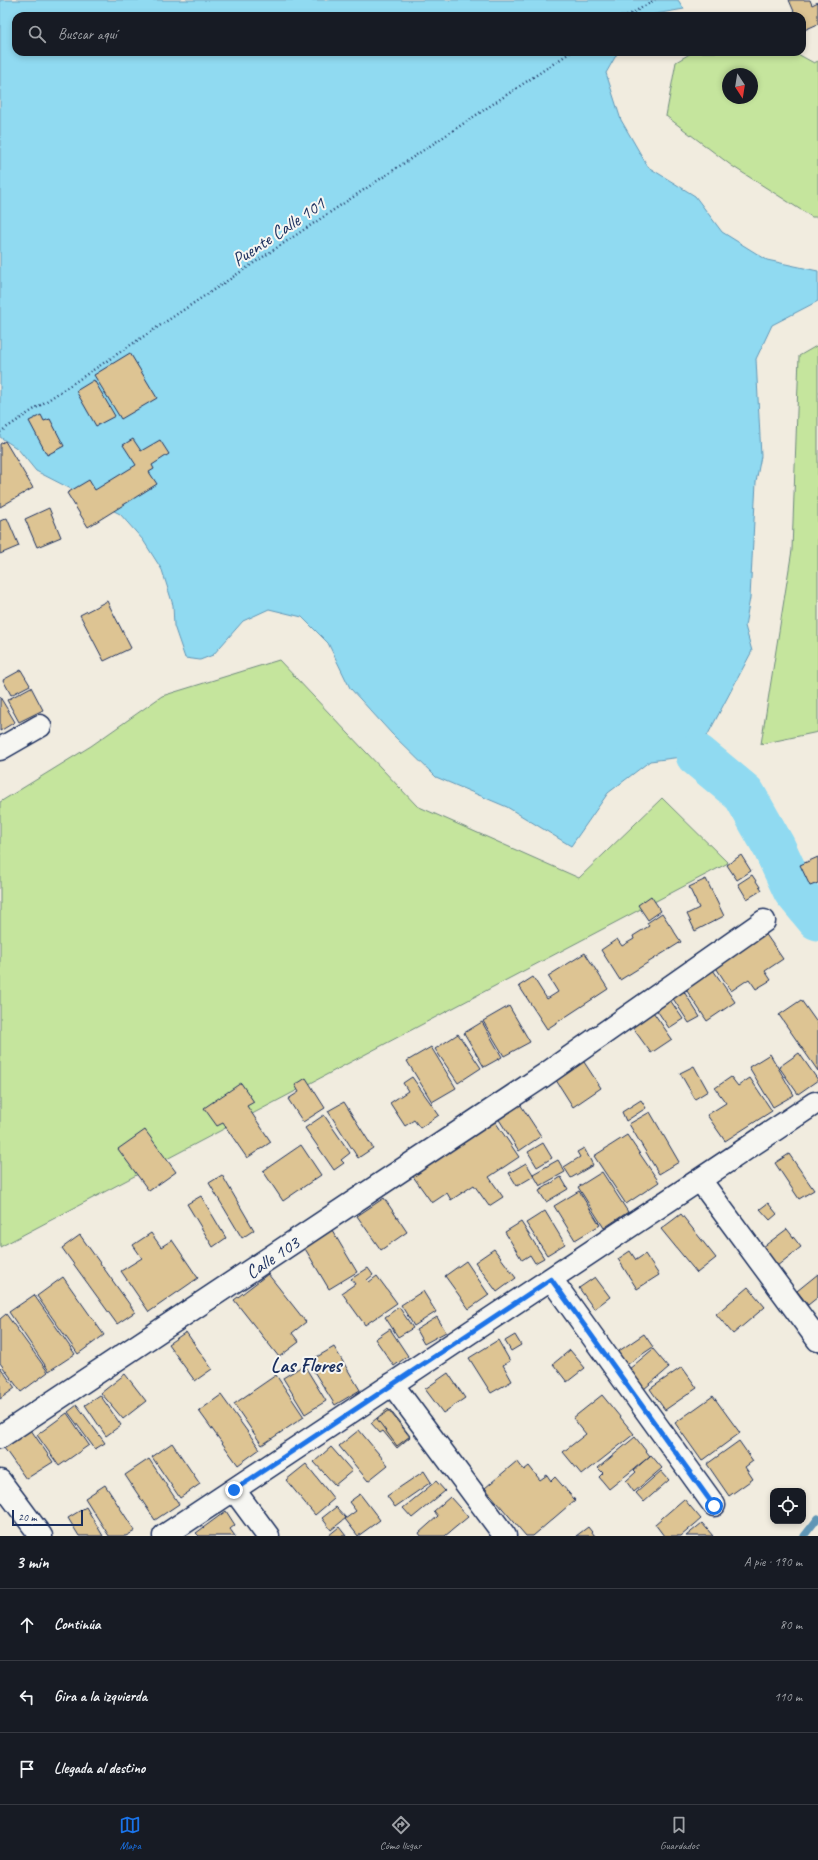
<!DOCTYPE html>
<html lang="es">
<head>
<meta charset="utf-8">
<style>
  body { margin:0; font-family:Caveat,sans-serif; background:#242831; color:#f1f3f6 }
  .controls { position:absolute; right:12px; bottom:12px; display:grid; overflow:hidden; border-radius:8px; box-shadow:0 2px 6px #0003 }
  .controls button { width:36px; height:36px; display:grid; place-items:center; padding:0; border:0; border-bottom:1px solid #363941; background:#171b24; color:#f1f3f6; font:20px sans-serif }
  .compass { position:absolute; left:722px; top:68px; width:36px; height:36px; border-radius:50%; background:#171b24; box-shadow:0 2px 6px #0003; rotate:168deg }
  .scale { position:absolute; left:12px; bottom:10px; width:71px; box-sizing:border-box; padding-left:4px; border:2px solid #1b2f5e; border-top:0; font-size:11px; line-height:14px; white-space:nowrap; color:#1b2f5e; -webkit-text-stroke:3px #f6f6f2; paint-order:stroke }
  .stop { position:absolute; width:12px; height:12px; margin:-9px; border:3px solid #1a73e8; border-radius:50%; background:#fff }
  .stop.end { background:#1a73e8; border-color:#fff; box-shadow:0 1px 4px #0008 }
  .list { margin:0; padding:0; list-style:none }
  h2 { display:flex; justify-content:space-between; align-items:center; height:52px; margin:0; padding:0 16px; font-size:17px }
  h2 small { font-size:13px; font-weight:400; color:#9ea1a6 }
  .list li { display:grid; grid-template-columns:26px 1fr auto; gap:12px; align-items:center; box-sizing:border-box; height:72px; padding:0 16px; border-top:1px solid #363941 }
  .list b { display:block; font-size:15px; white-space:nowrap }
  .list em { font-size:13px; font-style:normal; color:#9ea1a6 }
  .icon { flex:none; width:22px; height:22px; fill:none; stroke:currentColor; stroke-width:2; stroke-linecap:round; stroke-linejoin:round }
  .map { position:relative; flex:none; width:818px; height:1536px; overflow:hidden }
  .search { position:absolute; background:#171b24; box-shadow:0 2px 6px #0003; left:12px; right:12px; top:12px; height:44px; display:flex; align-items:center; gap:10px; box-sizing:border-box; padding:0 14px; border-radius:12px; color:#9ea1a6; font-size:15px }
  .sheet { height:268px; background:#171b24 }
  nav { display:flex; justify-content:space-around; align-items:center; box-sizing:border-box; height:56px; border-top:1px solid #363941; background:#171b24; font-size:11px; color:#9ea1a6 }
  nav a { display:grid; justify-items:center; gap:2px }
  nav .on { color:#1a73e8 }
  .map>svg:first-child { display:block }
</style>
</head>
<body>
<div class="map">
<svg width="818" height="1536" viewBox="0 0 818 1536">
  <rect width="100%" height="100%" fill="#f1ecdf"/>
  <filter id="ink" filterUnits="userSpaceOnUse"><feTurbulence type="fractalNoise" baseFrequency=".025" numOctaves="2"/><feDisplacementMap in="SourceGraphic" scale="8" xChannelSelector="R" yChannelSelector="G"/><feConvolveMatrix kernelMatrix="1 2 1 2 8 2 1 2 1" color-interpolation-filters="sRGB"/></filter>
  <g filter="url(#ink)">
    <path fill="#c5e59d" stroke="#708a7e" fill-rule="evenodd" d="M693,52H794L814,63L818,61V217H812L732,166L666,116L676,62ZM728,74H752V98H728Z
      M818,345V732L761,744L792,550L799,356Z
      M279,660L417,806L579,878L662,798L728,863L0,1247V802L91,746L162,696Z"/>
    <path fill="#90daf1" stroke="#6196b6" d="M0,0H678L684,9L644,16H16V52H618L606,73L621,120L648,167L695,196L722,232L767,260L818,271V301L772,325L756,359L761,456L756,482L750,598L745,626L752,651L697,755L650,761L608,793L571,846L507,807L436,777L392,734L350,688L328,643L302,617L269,609L243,621L213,655L200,660L185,658L174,626L173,605L162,570L143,540L120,514L36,471L18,449L0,437Z"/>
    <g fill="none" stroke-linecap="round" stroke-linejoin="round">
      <path stroke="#6196b6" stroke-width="7" d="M804,1536L818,1518"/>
      <path stroke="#90daf1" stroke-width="43" d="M697,755L744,794L774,847L794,890L818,919"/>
    </g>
    <path fill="#ddc493" stroke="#1b2f5e" d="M789,0H810L812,5L818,2V24L802,31V16H796Z
      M130,353L157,398L121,419L94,375Z
      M94,380L115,416L96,426L76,391Z
      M41,415L44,421L50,419L64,446L47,455L29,421Z
      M133,439L141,451L160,440L169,454L152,465L154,469L149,472L157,484L88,527L67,493L89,480L95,490L136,465L123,445Z
      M5,441L33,488L0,507V444Z
      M49,508L61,537L37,547L25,519Z
      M7,518L19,546L0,554V521Z
      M107,601L131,648L104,661L80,615Z
      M21,670L30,685L11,695L3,680Z
      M31,687L43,710L19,722L7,700Z
      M0,697L15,722L0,731Z
      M741,855L751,871L737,880L727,865Z
      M818,857V883L810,886L800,865Z
      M752,875L762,890L747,899L738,884Z
      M706,879L724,916L695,931L687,914L699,908L689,887Z
      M651,896L661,911L648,920L638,905Z
      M662,913L681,942L620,980L601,950L617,939L622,946L634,939L633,936L649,926L647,923Z
      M765,933L783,959L765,971L771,980L756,989L749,979L731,991L715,966Z
      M585,953L608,989L547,1029L519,986L533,977L547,999L558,992L548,976Z
      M711,967L735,1002L707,1021L683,985Z
      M681,987L700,1017L689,1023L670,994Z
      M668,997L683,1019L669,1028L654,1006Z
      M801,1000L818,1024V1071L779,1015Z
      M509,1006L530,1042L504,1056L483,1021Z
      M651,1009L672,1039L651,1053L630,1024Z
      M482,1022L502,1057L484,1067L464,1033Z
      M458,1034L481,1068L458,1083L435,1049Z
      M431,1047L456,1088L432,1102L407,1061Z
      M799,1053L818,1080L798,1094L779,1067Z
      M770,1054L794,1095L773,1107L749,1067Z
      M582,1059L601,1088L573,1107L554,1077Z
      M694,1066L708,1091L695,1099L680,1073Z
      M412,1077L439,1115L420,1128L414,1120L405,1126L390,1103L408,1091L403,1083Z
      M731,1077L738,1086L750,1078L772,1111L725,1141L707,1115L726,1103L715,1088Z
      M306,1078L325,1108L303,1122L288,1099L299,1092L295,1085Z
      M241,1083L254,1102L247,1106L271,1142L247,1158L223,1123L217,1126L204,1108Z
      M641,1100L646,1108L626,1121L622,1112Z
      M344,1102L373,1148L358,1158L328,1111Z
      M520,1104L541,1136L519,1151L498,1118Z
      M650,1112L679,1162L659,1174L629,1124Z
      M324,1115L350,1153L341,1160L344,1163L334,1170L305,1128Z
      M494,1120L519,1157L489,1177L503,1197L489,1206L474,1185L451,1200L447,1193L432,1203L412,1175Z
      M145,1130L176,1172L149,1191L118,1149Z
      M627,1135L659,1182L626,1204L594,1156Z
      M543,1143L552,1158L537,1167L528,1152Z
      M301,1145L321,1175L283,1201L263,1171Z
      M584,1148L593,1165L571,1178L564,1167L580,1157L577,1152Z
      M789,1154L814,1190L799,1199L775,1163Z
      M558,1160L565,1172L540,1186L533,1174Z
      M526,1163L534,1176L517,1186L509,1173Z
      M602,1172L628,1212L604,1228L578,1187Z
      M222,1175L254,1230L242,1238L209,1183Z
      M561,1177L568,1189L546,1202L539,1191Z
      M579,1191L600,1225L575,1240L554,1206Z
      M201,1196L226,1238L213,1247L187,1204Z
      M384,1198L407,1232L381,1250L357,1216Z
      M768,1203L777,1214L770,1220L760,1209Z
      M545,1211L565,1244L547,1255L526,1223Z
      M681,1214L716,1258L697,1273L661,1229Z
      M521,1222L544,1258L535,1263L530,1255L522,1260L505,1232Z
      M787,1229L801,1247L777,1266L763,1247Z
      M332,1230L357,1272L329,1289L304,1247Z
      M151,1233L161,1247L172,1240L198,1278L149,1312L121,1271L142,1258L133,1245Z
      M80,1235L135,1312L117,1324L62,1248Z
      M494,1249L516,1278L497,1292L475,1262Z
      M630,1251L636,1260L645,1254L659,1275L637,1289L618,1259Z
      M466,1261L489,1295L469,1309L445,1276Z
      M368,1268L373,1275L367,1280L369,1282L377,1276L397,1303L365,1325L342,1293L355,1284L351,1279Z
      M268,1274L306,1322L292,1333L299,1342L279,1357L234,1300Z
      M818,1274V1297L808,1305L797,1291Z
      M63,1277L104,1335L78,1354L37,1296Z
      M595,1277L610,1297L594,1309L579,1288Z
      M748,1287L765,1307L733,1334L716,1314Z
      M423,1291L436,1312L414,1326L401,1305Z
      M34,1295L75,1354L49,1371L9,1312Z
      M399,1307L413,1328L398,1337L385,1317Z
      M6,1314L48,1372L21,1392L0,1363V1319Z
      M437,1317L446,1332L424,1344L416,1330Z
      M390,1329L408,1356L394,1366L375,1339Z
      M186,1332L212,1369L195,1381L168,1344Z
      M644,1334L653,1347L625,1366L616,1353Z
      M515,1335L521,1345L511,1351L505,1341Z
      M498,1340L510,1361L503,1365L512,1381L491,1393L469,1358Z
      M334,1347L360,1390L335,1405L308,1362Z
      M653,1349L669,1368L644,1389L628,1370Z
      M570,1350L585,1368L567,1382L553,1364Z
      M304,1365L326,1401L305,1414L283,1378Z
      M0,1367L15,1388L0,1399Z
      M682,1367L697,1388L665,1410L650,1389Z
      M448,1373L465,1398L443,1413L425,1389Z
      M125,1374L146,1401L123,1419L101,1393Z
      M276,1375L304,1417L262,1445L234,1404Z
      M100,1395L121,1425L106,1436L85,1405Z
      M221,1395L260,1449L238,1465L199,1411Z
      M602,1395L634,1434L582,1475L563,1452L586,1434L573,1418Z
      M713,1396L740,1433L702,1461L675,1423Z
      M77,1405L105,1443L95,1449L68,1412Z
      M388,1409L410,1437L397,1448L383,1431L380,1433L371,1423Z
      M390,1410L410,1436L397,1446L377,1419Z
      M67,1413L89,1445L59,1466L37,1435Z
      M31,1430L53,1462L26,1479L4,1448Z
      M359,1430L388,1465L368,1481L339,1446Z
      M635,1437L650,1456L609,1489L599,1477L603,1473L598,1468Z
      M739,1441L753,1461L745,1467L753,1479L729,1496L707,1464Z
      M172,1443L200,1484L180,1498L152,1457Z
      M331,1447L352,1471L335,1485L314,1462Z
      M651,1455L662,1468L634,1492L626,1481L636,1472L634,1470Z
      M149,1459L179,1504L155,1520L125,1475Z
      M517,1461L524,1470L529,1466L540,1480L547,1475L551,1481L555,1477L575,1500L533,1536H526L485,1488Z
      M306,1464L334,1499L315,1515L286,1480Z
      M424,1471L431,1482L395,1507L387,1496Z
      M661,1471L669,1480L644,1502L636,1493Z
      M436,1481L445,1491L412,1518L403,1508Z
      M105,1485L135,1531L126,1536H109L85,1498Z
      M360,1494L380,1520L358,1536L345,1519L356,1511L349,1502Z
      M450,1497L468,1517L445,1536H421L419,1533L438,1516L434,1511Z
      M684,1499L701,1519L681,1536H664L655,1524Z
      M86,1507L103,1536H79L68,1518Z
      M336,1507L346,1518L331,1530L322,1518Z
      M226,1511L235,1525L230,1529L235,1536H199L196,1533Z
      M702,1523L713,1536H686Z
      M339,1527L346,1536H328Z
      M588,1527L595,1536H576Z"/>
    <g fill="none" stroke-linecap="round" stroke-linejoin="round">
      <defs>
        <path id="minor" d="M0,749L40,726
          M700,1180L818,1340
          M551,1279L714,1505
          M392,1384L505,1536
          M0,1437L543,1076L764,921
          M0,1481L41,1536
          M234,1490L268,1536
          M164,1536L815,1103"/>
      </defs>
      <use href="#minor" stroke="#1b2f5e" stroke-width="25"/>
      <path stroke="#1b2f5e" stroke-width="2.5" stroke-dasharray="1 3" stroke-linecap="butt" d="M627,16L655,0
        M0,432L571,52"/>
      <use href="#minor" stroke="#f6f6f2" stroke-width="22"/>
    </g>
  </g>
  <g fill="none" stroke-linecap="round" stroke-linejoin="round" filter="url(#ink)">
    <path stroke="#1a73e8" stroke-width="5" d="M234,1490L551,1279L714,1506"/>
  </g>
  <g text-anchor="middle" stroke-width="4" stroke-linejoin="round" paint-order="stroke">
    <g font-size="19" fill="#1b2f5e" stroke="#f6f6f2">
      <text transform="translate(278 231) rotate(-34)" y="7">Puente Calle 101</text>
      <text transform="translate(272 1257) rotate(-34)" y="7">Calle 103</text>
    </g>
    <g font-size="20" font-weight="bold" fill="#1b2f5e" stroke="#f6f6f2">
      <text x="306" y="1372">Las Flores</text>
    </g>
  </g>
</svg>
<div class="controls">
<button><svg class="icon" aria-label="locate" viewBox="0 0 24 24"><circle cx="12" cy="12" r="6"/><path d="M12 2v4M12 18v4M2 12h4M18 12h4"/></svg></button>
</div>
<svg class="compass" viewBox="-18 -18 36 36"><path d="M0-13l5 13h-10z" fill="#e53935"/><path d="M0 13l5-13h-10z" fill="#9ea1a6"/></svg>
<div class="scale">20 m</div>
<div class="stop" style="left:714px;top:1506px"></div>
<div class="stop end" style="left:234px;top:1490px"></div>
<div class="search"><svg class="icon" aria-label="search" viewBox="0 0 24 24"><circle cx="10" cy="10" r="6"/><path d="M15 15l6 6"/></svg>Buscar aquí</div>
</div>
<section class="sheet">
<h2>3 min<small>A pie · 190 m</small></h2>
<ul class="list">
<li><svg class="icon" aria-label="ahead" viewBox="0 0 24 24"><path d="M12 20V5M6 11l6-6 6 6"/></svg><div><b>Continúa</b></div><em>80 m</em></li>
<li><svg class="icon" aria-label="left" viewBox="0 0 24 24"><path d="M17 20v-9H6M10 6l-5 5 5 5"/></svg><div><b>Gira a la izquierda</b></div><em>110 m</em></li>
<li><svg class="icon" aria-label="arrive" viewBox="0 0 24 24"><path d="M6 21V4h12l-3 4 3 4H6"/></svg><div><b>Llegada al destino</b></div></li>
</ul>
</section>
<nav>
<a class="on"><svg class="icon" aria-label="map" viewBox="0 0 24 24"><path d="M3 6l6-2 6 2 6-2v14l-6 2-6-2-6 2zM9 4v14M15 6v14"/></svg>Mapa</a>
<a><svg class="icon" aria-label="directions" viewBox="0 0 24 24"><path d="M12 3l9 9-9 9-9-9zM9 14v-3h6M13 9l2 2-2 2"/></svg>Cómo llegar</a>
<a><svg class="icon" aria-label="saved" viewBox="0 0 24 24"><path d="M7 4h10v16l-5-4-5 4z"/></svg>Guardados</a>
</nav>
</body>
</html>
